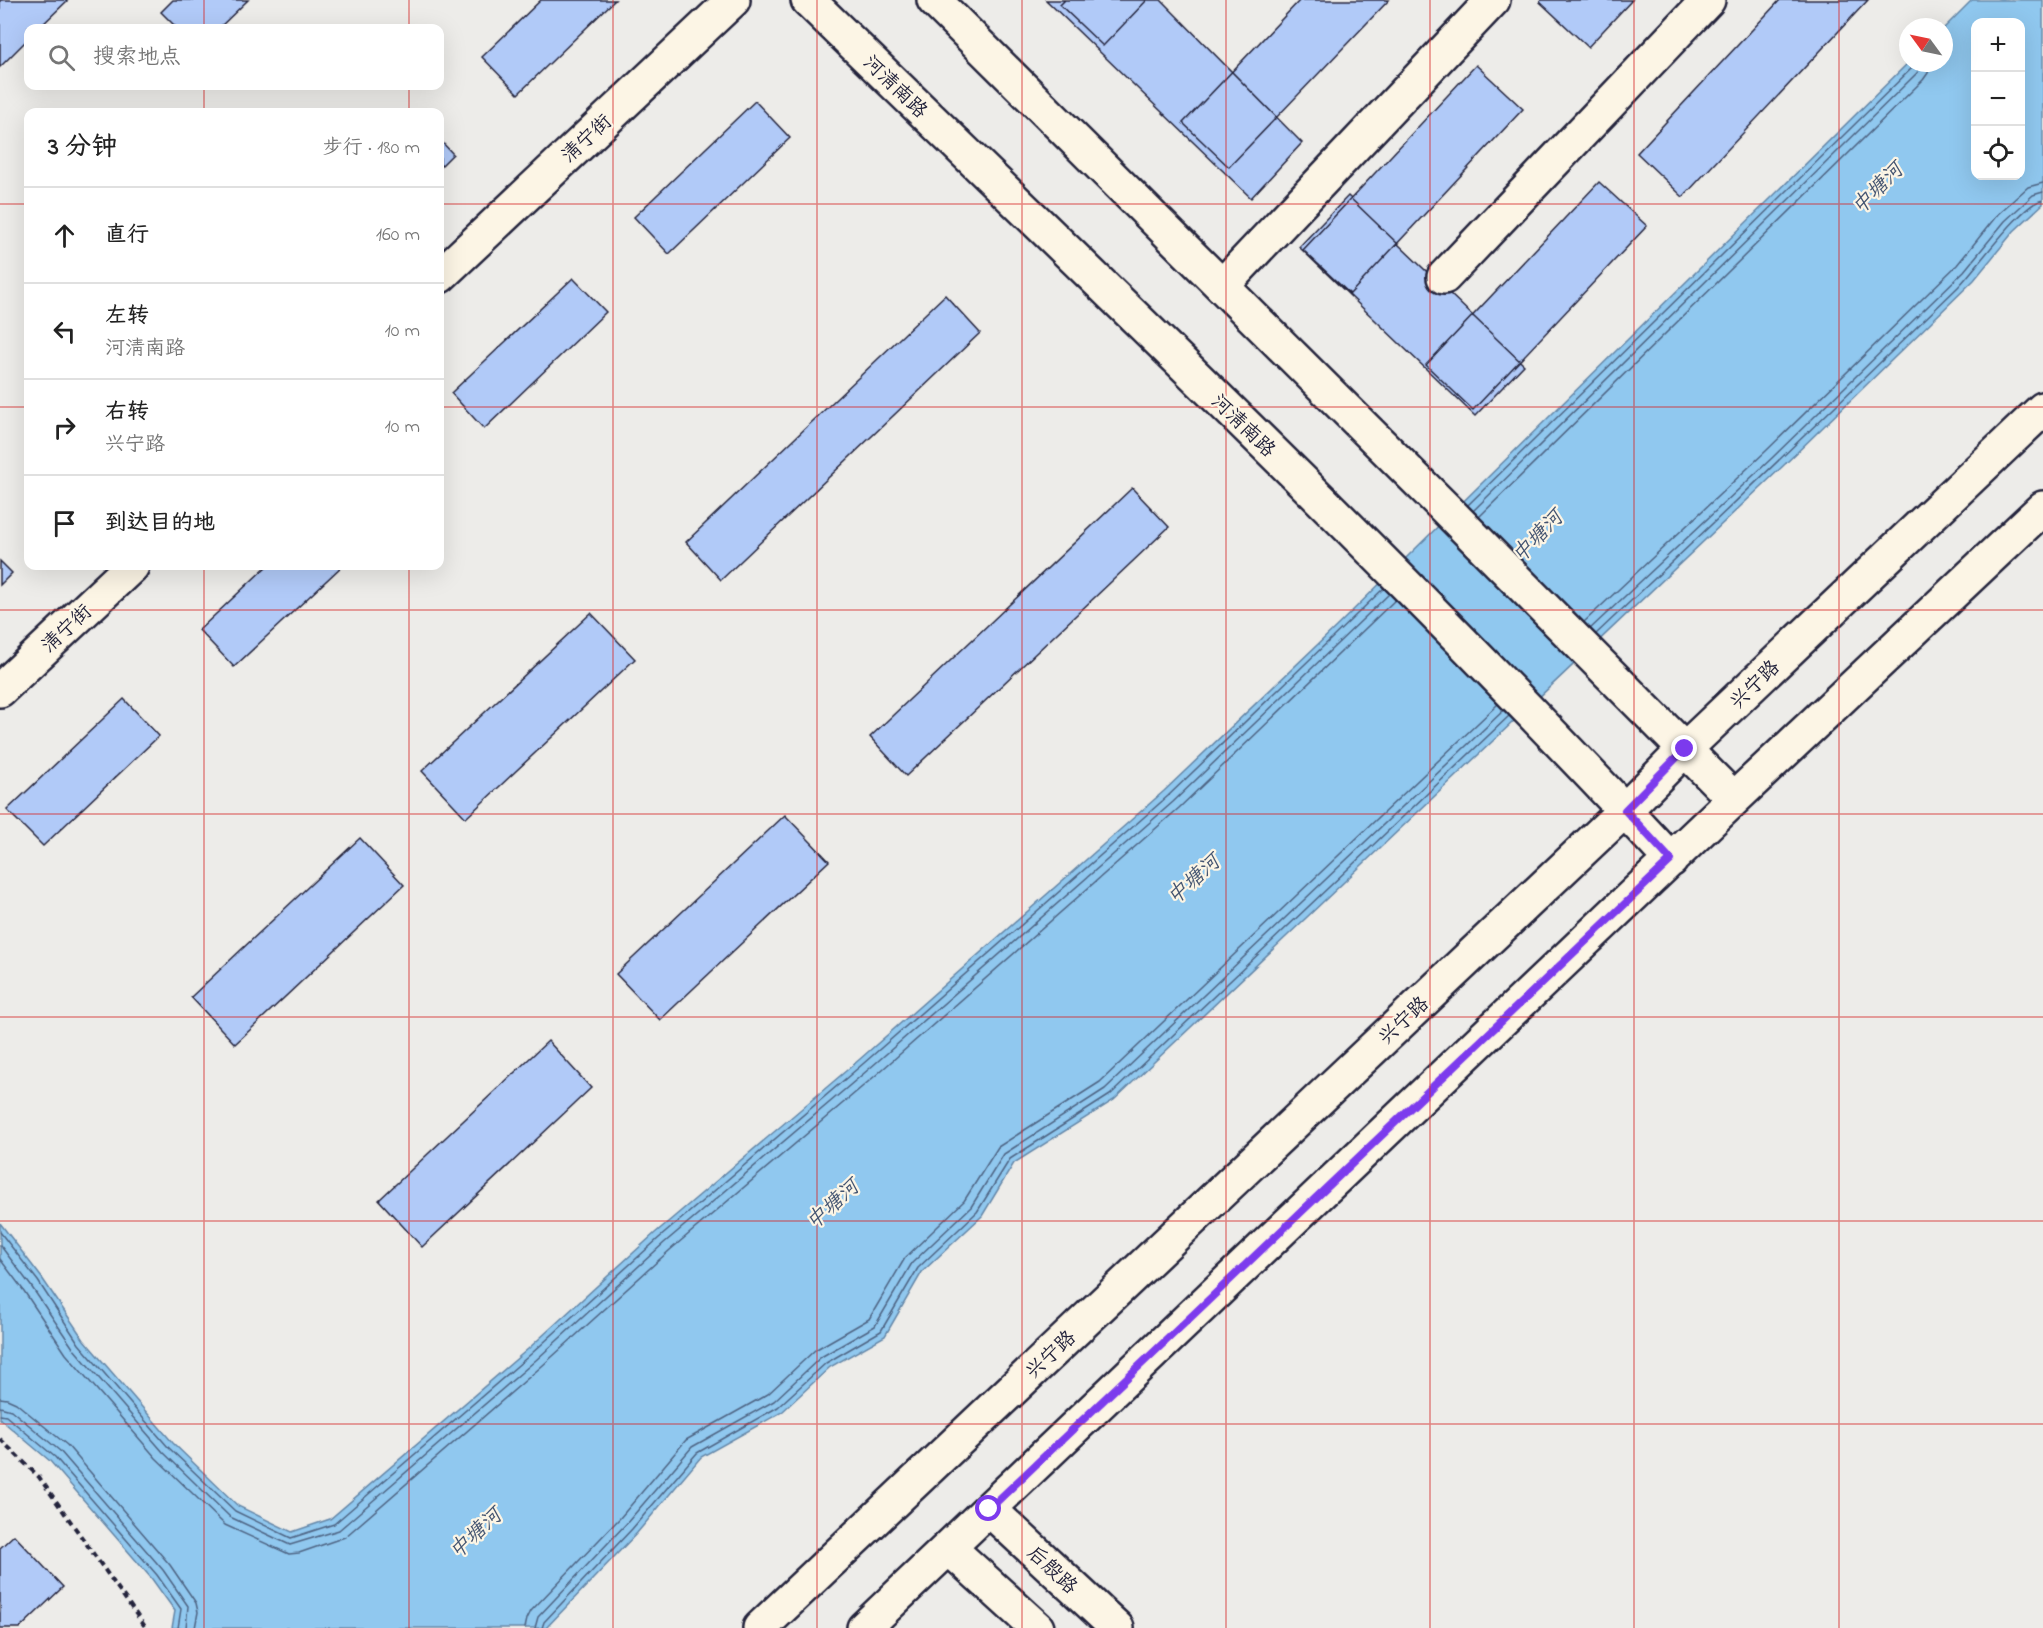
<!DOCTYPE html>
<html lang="zh">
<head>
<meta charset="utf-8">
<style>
  body { margin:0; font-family:"Indie Flower","LXGW WenKai TC",sans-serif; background:#f6f6f6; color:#222 }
  .controls { position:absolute; right:18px; top:18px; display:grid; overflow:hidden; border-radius:12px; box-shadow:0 6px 24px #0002 }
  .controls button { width:54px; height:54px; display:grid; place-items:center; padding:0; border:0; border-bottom:2px solid #e0e0e0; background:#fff; color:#222; font:30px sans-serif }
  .compass { position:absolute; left:1899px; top:18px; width:54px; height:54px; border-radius:50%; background:#fff; box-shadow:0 6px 24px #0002; rotate:303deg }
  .stop { position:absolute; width:18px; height:18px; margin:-14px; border:4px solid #7c3aed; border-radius:50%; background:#fff }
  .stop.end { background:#7c3aed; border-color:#fff; box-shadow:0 2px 6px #0008 }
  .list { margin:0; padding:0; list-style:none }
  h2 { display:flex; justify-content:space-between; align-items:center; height:78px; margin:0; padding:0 24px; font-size:26px }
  h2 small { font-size:20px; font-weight:400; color:#767676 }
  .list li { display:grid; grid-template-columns:39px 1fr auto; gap:18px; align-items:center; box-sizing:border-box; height:96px; padding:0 24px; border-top:2px solid #e0e0e0 }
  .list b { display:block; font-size:22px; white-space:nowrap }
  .list p { margin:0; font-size:20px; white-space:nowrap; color:#767676 }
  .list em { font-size:20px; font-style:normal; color:#767676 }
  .icon { flex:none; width:33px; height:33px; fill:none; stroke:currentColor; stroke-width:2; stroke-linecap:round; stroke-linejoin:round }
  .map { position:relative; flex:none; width:2043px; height:1628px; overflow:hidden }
  .search { position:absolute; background:#fff; box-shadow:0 6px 24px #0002; left:24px; top:24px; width:420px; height:66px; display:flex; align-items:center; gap:15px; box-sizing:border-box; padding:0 21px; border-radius:12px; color:#767676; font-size:22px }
  .panel { position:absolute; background:#fff; box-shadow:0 6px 24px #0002; left:24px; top:108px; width:420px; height:462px; border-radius:12px }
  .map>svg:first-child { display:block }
</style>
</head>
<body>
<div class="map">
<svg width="2043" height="1628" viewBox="0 0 2043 1628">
  <rect width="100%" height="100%" fill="#edece9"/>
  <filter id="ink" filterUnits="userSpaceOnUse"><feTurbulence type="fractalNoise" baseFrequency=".0167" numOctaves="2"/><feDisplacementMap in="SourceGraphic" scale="12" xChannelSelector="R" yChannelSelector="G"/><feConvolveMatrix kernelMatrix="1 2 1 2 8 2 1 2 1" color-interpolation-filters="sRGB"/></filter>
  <g filter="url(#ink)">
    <path fill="#90c8ef" stroke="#6486a7" stroke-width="1.5" fill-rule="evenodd" d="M1972,0H2043V204L2014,231L1974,280L1782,467L1114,1100L1014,1163L982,1216L922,1272L885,1336L830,1367L782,1412L701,1457L637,1533L546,1628H172L175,1611L152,1579L50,1461L0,1419V1223L42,1278L84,1340L173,1443L238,1506L292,1532L330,1519L528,1349L655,1233L860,1059L1164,791L1336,627L1908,63H1944V28ZM1976,22H2020V176H1976Z"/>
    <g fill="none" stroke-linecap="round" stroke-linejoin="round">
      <path stroke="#4e6483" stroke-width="1.5" d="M1468,505L1912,68L1914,63
        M1473,511L1917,73L1921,63
        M1479,517L1923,80L1928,73L1930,63
        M1584,622L1766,451L1957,265L1998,214L2028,187L2043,183
        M1590,629L1772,458L1964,271L2005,221L2033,195L2043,192
        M1596,634C1718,519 1838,404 1958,287C1975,270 2023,202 2043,200
        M0,1232L38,1281L79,1344L168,1447L235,1511L291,1538L334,1524L531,1354L659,1238L864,1063L1168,796L1384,588
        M0,1245L31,1286L73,1348L163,1452L230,1517L290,1545L339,1530L536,1360L664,1243L869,1069L1173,802L1389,594
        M0,1259L24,1291L66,1354L156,1458L225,1525L289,1554L299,1553L345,1537L542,1366L670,1250L875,1076L1179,808L1395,600
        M0,1398L7,1399L16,1403L67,1445L170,1565L196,1603L198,1612L195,1628
        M0,1407L11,1410L60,1451L163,1570L188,1606L186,1628
        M0,1415L6,1416L55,1457L157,1575L181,1609L178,1628
        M525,1628L527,1619L531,1611L620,1518L686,1440L768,1394L815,1350L869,1319L905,1258L964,1201L998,1147L1100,1082L1498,704
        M535,1628L538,1617L626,1524L692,1447L774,1401L821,1357L875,1326L912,1263L971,1207L1004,1154L1105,1089L1504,710
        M542,1628L544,1622L632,1529L697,1453L778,1407L826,1363L881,1331L918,1268L977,1212L1010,1159L1110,1095L1509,716"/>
    </g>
    <path fill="#b1caf8" stroke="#22223b" stroke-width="1.5" d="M0,0H68L39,28H28V39L0,67Z
      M173,0H248L219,28H177L161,12Z
      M541,0H615L518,94L482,57Z
      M1046,0H1161L1302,143L1251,198Z
      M1065,0H1147L1103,46L1060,5Z
      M1300,0H1389L1229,167L1183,123Z
      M1541,0H1632L1588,47L1540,2Z
      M1780,0H1868L1683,197L1637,153Z
      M1476,65L1523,109L1350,294L1303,250Z
      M755,101L790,138L669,254L634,217Z
      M440,140L453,154L440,167Z
      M1599,182L1647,226L1473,410L1426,365Z
      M1348,196L1524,365L1475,416L1299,247Z
      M573,278L606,312L484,429L451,393Z
      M945,295L980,333L721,580L686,542Z
      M1132,488L1169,527L906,776L870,737Z
      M0,561L12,573L0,585Z
      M267,566H342L234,667L199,630Z
      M591,613L635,659L466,818L422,771Z
      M124,699L159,736L43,846L7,810Z
      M785,815L829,861L660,1020L616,974Z
      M360,838L404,885L235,1044L191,997Z
      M548,1041L591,1088L422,1247L379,1200Z
      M14,1535L63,1587L20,1628H0V1548Z"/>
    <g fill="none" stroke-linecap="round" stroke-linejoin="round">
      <defs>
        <path id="minor" d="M440,276L733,0
          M1444,277L1708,0
          M1222,286L1493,0
          M0,690L132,566"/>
        <path id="major" d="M808,0C1099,283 1394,562 1671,860
          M934,0L1445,508L1734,799
          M989,1509L1117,1628
          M949,1548L1037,1628
          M760,1628L1625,810L1685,749L2043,409
          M864,1628L1734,799L2043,508"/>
      </defs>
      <use href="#minor" stroke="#22223b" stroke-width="38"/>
      <use href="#major" stroke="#22223b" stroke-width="38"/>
      <path stroke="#22223b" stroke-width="4" stroke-dasharray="6 4.5" stroke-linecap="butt" d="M0,1439L39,1477L146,1628"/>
      <use href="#minor" stroke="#fcf5e5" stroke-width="33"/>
      <use href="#major" stroke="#fcf5e5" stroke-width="33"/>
    </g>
  </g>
  <g fill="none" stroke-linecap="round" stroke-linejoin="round" filter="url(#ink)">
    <path stroke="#7c3aed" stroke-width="8" d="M989,1509L1671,860L1625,810L1685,749"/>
  </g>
  <path fill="none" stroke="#d62828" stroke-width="1.5" stroke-opacity="0.55" d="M204,0V28M409,0V28M613,0V1628M817,0V1628M1022,0V1628M1226,0V1628M1430,0V1628M1634,0V1628M1839,0V1628M204,86V112M409,86V112M0,204H28M440,204H2043M0,407H28M440,407H2043M204,566V1628M409,566V1628M0,610H2043M0,814H2043M0,1017H2043M0,1221H2043M0,1424H2043"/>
  <g text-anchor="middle" stroke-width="4.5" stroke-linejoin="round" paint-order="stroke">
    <g font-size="20" fill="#22223b" stroke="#fcf5e5">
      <text transform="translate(896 86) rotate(44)" y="7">河清南路</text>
      <text transform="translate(586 138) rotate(-43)" y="7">清宁街</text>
      <text transform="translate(1244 425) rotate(44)" y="7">河清南路</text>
      <text transform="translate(66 628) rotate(-43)" y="7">清宁街</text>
      <text transform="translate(1754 684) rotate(-44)" y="7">兴宁路</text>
      <text transform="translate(1403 1020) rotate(-43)" y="7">兴宁路</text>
      <text transform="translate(1050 1354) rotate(-43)" y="7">兴宁路</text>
      <text transform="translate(1053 1569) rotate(43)" y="7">后殷路</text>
    </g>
    <g font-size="21" font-style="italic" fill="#435471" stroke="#fcf5e5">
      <text transform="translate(1877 188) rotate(-45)" y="7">中塘河</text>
      <text transform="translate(1537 536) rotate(-46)" y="7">中塘河</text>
      <text transform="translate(1193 879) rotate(-42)" y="7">中塘河</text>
      <text transform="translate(832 1204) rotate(-42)" y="7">中塘河</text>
      <text transform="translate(475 1533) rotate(-43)" y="7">中塘河</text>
    </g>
  </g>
</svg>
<div class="controls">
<button>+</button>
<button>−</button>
<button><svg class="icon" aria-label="locate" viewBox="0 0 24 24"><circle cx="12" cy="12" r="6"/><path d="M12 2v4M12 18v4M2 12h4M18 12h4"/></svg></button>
</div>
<svg class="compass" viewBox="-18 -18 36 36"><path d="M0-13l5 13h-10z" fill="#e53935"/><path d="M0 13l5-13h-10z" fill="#767676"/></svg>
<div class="stop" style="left:989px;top:1509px"></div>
<div class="stop end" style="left:1685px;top:749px"></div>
<div class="search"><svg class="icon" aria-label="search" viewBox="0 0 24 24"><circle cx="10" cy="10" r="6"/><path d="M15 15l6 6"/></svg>搜索地点</div>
<section class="panel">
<h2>3 分钟<small>步行 · 180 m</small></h2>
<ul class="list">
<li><svg class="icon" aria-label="ahead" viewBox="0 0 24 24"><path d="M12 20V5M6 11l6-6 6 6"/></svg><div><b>直行</b></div><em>160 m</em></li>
<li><svg class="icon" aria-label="left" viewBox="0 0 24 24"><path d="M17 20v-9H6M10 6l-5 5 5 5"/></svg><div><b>左转</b><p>河清南路</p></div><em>10 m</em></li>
<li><svg class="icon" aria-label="right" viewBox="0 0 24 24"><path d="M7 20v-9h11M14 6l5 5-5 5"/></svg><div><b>右转</b><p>兴宁路</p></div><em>10 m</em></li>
<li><svg class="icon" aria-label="arrive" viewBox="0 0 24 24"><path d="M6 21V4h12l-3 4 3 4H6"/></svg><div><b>到达目的地</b></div></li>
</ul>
</section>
</div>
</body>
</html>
